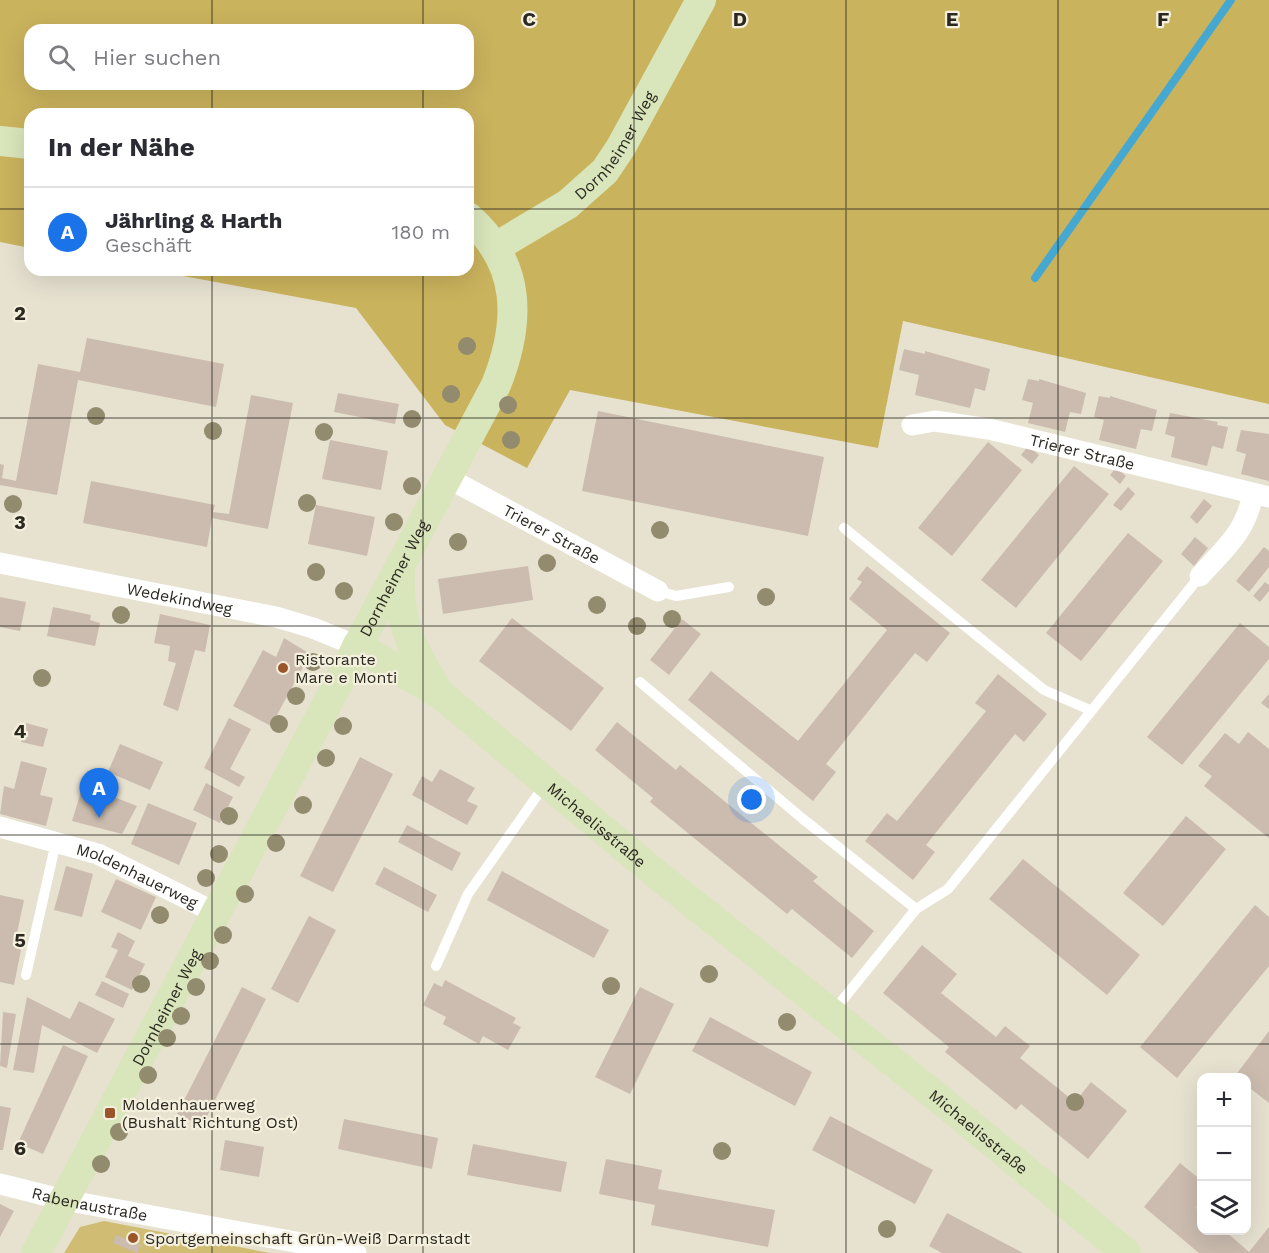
<!DOCTYPE html>
<html lang="de">
<head>
<meta charset="utf-8">
<style>
  body { margin:0; font-family:"Work Sans",sans-serif; background:#f2f2f3; color:#2b2b33 }
  .controls { position:absolute; right:18px; bottom:18px; display:grid; overflow:hidden; border-radius:12px; box-shadow:0 6px 24px #0002 }
  .controls button { width:54px; height:54px; display:grid; place-items:center; padding:0; border:0; border-bottom:2px solid #e1e1e2; background:#fff; color:#2b2b33; font:30px sans-serif }
  .you { position:absolute; left:752px; top:800px; width:21px; height:21px; margin:-15px; border:4px solid #fff; border-radius:50%; background:#1a73e8; box-shadow:0 0 0 9px #1a73e833 }
  .badge { display:grid; place-items:center; width:39px; height:39px; border-radius:50%; background:#1a73e8; color:#fff; font-size:20px; font-weight:700 }
  .pin { position:absolute; translate:-50% -50px; filter:drop-shadow(0 2px 3px #0008) }
  .pin::after { content:''; position:absolute; top:32px; width:21px; height:18px; background:inherit; clip-path:polygon(0 0,100% 0,50% 100%) }
  .list { margin:0; padding:0; list-style:none }
  h2 { display:flex; justify-content:space-between; align-items:center; height:78px; margin:0; padding:0 24px; font-size:26px }
  h2 small { font-size:20px; font-weight:400; color:#7c7c81 }
  .list li { display:grid; grid-template-columns:39px 1fr auto; gap:18px; align-items:center; box-sizing:border-box; height:90px; padding:0 24px; border-top:2px solid #e1e1e2 }
  .list b { display:block; font-size:22px; white-space:nowrap }
  .list p { margin:0; font-size:20px; white-space:nowrap; color:#7c7c81 }
  .list em { font-size:20px; font-style:normal; color:#7c7c81 }
  .icon { flex:none; width:33px; height:33px; fill:none; stroke:currentColor; stroke-width:2; stroke-linecap:round; stroke-linejoin:round }
  .map { position:relative; flex:none; width:1269px; height:1253px; overflow:hidden }
  .search { position:absolute; background:#fff; box-shadow:0 6px 24px #0002; left:24px; top:24px; width:450px; height:66px; display:flex; align-items:center; gap:15px; box-sizing:border-box; padding:0 21px; border-radius:18px; color:#7c7c81; font-size:22px }
  .panel { position:absolute; background:#fff; box-shadow:0 6px 24px #0002; left:24px; top:108px; width:450px; height:168px; border-radius:18px }
  .map>svg:first-child { display:block }
</style>
</head>
<body>
<div class="map">
<svg width="1269" height="1253" viewBox="0 0 1269 1253">
  <rect width="100%" height="100%" fill="#e7e2d0"/>
  <path fill="#d0bc73" d="M104,1221L270,1253H64L80,1227Z"/>
  <path fill="#cab35d" fill-rule="evenodd" d="M0,0H1269V404L903,321L878,448L570,390L527,468L445,425L356,308L151,270H468V114H30V248L0,242ZM30,30H468V84H30Z"/>
  <g fill="none" stroke-linecap="round" stroke-linejoin="round">
    <path stroke="#44a8d1" stroke-width="8" d="M1035,278L1231,0"/>
  </g>
  <path fill="#cbbcaf" d="M87,338L224,364L216,407L78,380L57,495L0,485V464L4,465L2,478L16,481L38,364L80,372Z
    M904,349L925,354V351L990,369L985,391L975,388L970,408L915,395L919,375L899,370Z
    M1028,379L1039,381V379L1086,393L1081,414L1070,412L1065,432L1028,423L1033,403L1022,400Z
    M338,393L399,404L395,424L334,412Z
    M251,395L293,403L268,529L212,518L207,547L83,523L91,481L215,505L213,512L229,514Z
    M1099,396L1110,398V396L1157,410L1152,431L1141,429L1136,449L1099,440L1104,420L1094,417Z
    M598,411L824,457L808,536L582,491Z
    M1170,413L1218,422L1217,425L1228,427L1223,449L1212,446L1207,466L1171,457L1175,437L1165,434Z
    M1241,430L1269,434V481L1241,474L1246,454L1236,451Z
    M330,440L388,451L381,490L322,479Z
    M988,442L1022,470L952,556L918,528Z
    M1028,446L1039,455L1032,464L1021,455Z
    M1074,466L1109,494L1016,608L981,580Z
    M1116,468L1126,476L1120,484L1110,475Z
    M1128,487L1135,494L1121,511L1113,505Z
    M1204,499L1212,506L1197,524L1190,517Z
    M316,505L375,517L367,556L308,544Z
    M1128,533L1163,561L1081,661L1046,633Z
    M1195,537L1208,548L1194,566L1181,554Z
    M1264,547L1269,551V567L1249,592L1236,581Z
    M528,566L533,600L443,614L438,579Z
    M867,566L950,633L927,662L915,653L826,764L836,772L813,801L688,700L711,671L798,741L887,630L849,599L862,582L857,579Z
    M1265,582L1269,585V591L1260,602L1253,596Z
    M0,597L26,602L20,631L0,627Z
    M53,607L91,615L90,620L100,623L95,646L47,636Z
    M160,614L210,625L205,652L195,650L178,711L163,705L176,663L168,661L170,646L154,643Z
    M512,618L604,688L571,731L479,661Z
    M682,619L701,634L669,675L650,660Z
    M1240,623L1269,647V659L1182,765L1147,737Z
    M284,638L310,654L271,726L233,706L263,650L276,657Z
    M998,674L1047,714L1024,742L1015,734L926,845L935,852L913,880L865,841L887,813L897,821L986,711L975,703Z
    M1269,694V709L1261,703Z
    M229,718L251,729L230,769L245,777L239,787L204,768Z
    M617,722L676,770L680,765L818,877L813,881L874,931L852,958L792,909L787,914L650,802L653,798L595,750Z
    M26,723L48,729L43,747L21,742Z
    M1248,732L1269,749V838L1204,786L1212,776L1198,766L1225,733L1239,744Z
    M120,744L163,762L150,790L108,772Z
    M360,757L393,774L333,892L300,876Z
    M21,761L47,768L40,795L53,798L46,826L0,814L4,786L14,789Z
    M440,769L475,788L467,801L478,806L467,825L412,795L422,776L432,782Z
    M206,783L233,797L220,823L193,810Z
    M83,785L137,806L122,834L72,821Z
    M148,803L197,823L179,865L131,844Z
    M1186,816L1226,849L1163,926L1123,893Z
    M407,825L461,853L452,871L398,842Z
    M1023,859L1140,955L1107,995L989,899Z
    M66,866L93,874L82,917L54,910Z
    M384,867L437,895L428,912L375,884Z
    M502,871L609,930L594,958L487,900Z
    M116,879L156,897L141,930L101,912Z
    M0,895L24,900L17,933L24,935L14,985L0,982Z
    M1255,905L1269,917V966L1177,1078L1140,1047Z
    M309,916L336,930L298,1003L271,989Z
    M118,932L135,941L128,956L145,964L132,990L105,977L118,950L111,947Z
    M922,945L957,974L941,993L996,1037L1005,1026L1030,1046L1020,1058L1075,1102L1091,1082L1127,1111L1088,1159L1021,1104L1016,1110L945,1052L949,1047L883,993Z
    M445,980L516,1018L513,1023L521,1027L508,1050L483,1036L479,1044L443,1024L446,1017L423,1005L434,983L442,987Z
    M102,981L129,994L123,1008L95,995Z
    M242,987L266,999L202,1126L177,1114Z
    M640,987L674,1004L630,1094L595,1077Z
    M27,997L70,1019L79,1001L115,1019L97,1053L42,1025L34,1073L13,1070Z
    M3,1012L16,1014L7,1068L0,1066Z
    M710,1017L812,1072L795,1106L692,1051Z
    M1269,1031V1103L1246,1085V1077L1235,1076Z
    M63,1045L88,1056L43,1154L18,1143Z
    M0,1106L11,1108L3,1150H0Z
    M830,1116L933,1170L915,1204L812,1150Z
    M344,1119L438,1138L432,1169L338,1149Z
    M225,1140L264,1147L259,1177L220,1170Z
    M473,1144L567,1162L561,1192L467,1175Z
    M606,1159L662,1170L658,1189L775,1210L768,1247L651,1225L655,1205L599,1194Z
    M1180,1163L1202,1181V1201L1196,1208L1202,1212V1230H1224L1249,1252L1269,1227V1253H1199L1144,1207Z
    M0,1204L14,1211L0,1237Z
    M947,1213L1023,1253H942L929,1246Z
    M116,1235L141,1245L137,1253L113,1243Z"/>
  <g fill="none" stroke-linecap="round" stroke-linejoin="round">
    <path stroke="#fff" stroke-width="10" d="M844,528L1044,690L1090,710
      M658,591L676,596L729,587
      M640,682L803,819L916,909
      M436,966L468,894L546,783
      M26,975L56,842
      M832,1013L916,909L948,889L1200,576"/>
    <g stroke="#fff" stroke-width="21">
      <path id="s1" d="M912,425L935,421L989,429L1269,497"/>
      <path id="s2" d="M446,477L658,591"/>
      <path id="s3" d="M0,563L276,617L313,628L357,646"/>
      <path d="M1200,576C1225,548 1246,532 1253,494"/>
      <path id="s4" d="M0,827L98,854L216,913"/>
      <path id="s5" d="M0,1184L64,1200L356,1253"/>
    </g>
    <g stroke="#d9e5ba" stroke-width="30">
      <path d="M0,141L30,144"/>
      <path id="s6" d="M496,247L568,204L605,171L621,147L701,0"/>
      <path d="M400,569C397,620 411,648 438,691"/>
      <path id="s7" d="M357,646L440,694L661,878L937,1097L1126,1253"/>
      <path id="s8" d="M36,1253L496,385C521,322 522,264 468,217"/>
    </g>
  </g>
  <g fill="#928b6e">
    <circle cx="467" cy="346" r="9"/>
    <circle cx="451" cy="394" r="9"/>
    <circle cx="508" cy="405" r="9"/>
    <circle cx="96" cy="416" r="9"/>
    <circle cx="412" cy="419" r="9"/>
    <circle cx="213" cy="431" r="9"/>
    <circle cx="324" cy="432" r="9"/>
    <circle cx="511" cy="440" r="9"/>
    <circle cx="412" cy="486" r="9"/>
    <circle cx="307" cy="503" r="9"/>
    <circle cx="13" cy="504" r="9"/>
    <circle cx="394" cy="522" r="9"/>
    <circle cx="660" cy="530" r="9"/>
    <circle cx="458" cy="542" r="9"/>
    <circle cx="547" cy="563" r="9"/>
    <circle cx="316" cy="572" r="9"/>
    <circle cx="344" cy="591" r="9"/>
    <circle cx="766" cy="597" r="9"/>
    <circle cx="597" cy="605" r="9"/>
    <circle cx="121" cy="615" r="9"/>
    <circle cx="672" cy="619" r="9"/>
    <circle cx="637" cy="626" r="9"/>
    <circle cx="313" cy="662" r="9"/>
    <circle cx="42" cy="678" r="9"/>
    <circle cx="296" cy="696" r="9"/>
    <circle cx="279" cy="724" r="9"/>
    <circle cx="343" cy="726" r="9"/>
    <circle cx="326" cy="758" r="9"/>
    <circle cx="303" cy="805" r="9"/>
    <circle cx="229" cy="816" r="9"/>
    <circle cx="276" cy="843" r="9"/>
    <circle cx="219" cy="854" r="9"/>
    <circle cx="206" cy="878" r="9"/>
    <circle cx="245" cy="894" r="9"/>
    <circle cx="160" cy="915" r="9"/>
    <circle cx="223" cy="935" r="9"/>
    <circle cx="210" cy="961" r="9"/>
    <circle cx="709" cy="974" r="9"/>
    <circle cx="141" cy="984" r="9"/>
    <circle cx="611" cy="986" r="9"/>
    <circle cx="196" cy="987" r="9"/>
    <circle cx="181" cy="1016" r="9"/>
    <circle cx="787" cy="1022" r="9"/>
    <circle cx="167" cy="1038" r="9"/>
    <circle cx="148" cy="1075" r="9"/>
    <circle cx="1075" cy="1102" r="9"/>
    <circle cx="119" cy="1132" r="9"/>
    <circle cx="722" cy="1151" r="9"/>
    <circle cx="101" cy="1164" r="9"/>
    <circle cx="887" cy="1229" r="9"/>
  </g>
  <path fill="none" stroke="#2a2821" stroke-width="1.5" stroke-opacity="0.55" d="M212,0V30M423,0V30M634,0V1253M846,0V1253M1058,0V1253M212,84V114M423,84V114M0,209H30M468,209H1269M212,270V1253M423,270V1253M0,418H1269M0,626H1269M0,835H1269M0,1044H1269"/>
  <g fill="#9b552b" stroke="#f4f0dd" stroke-width="2">
    <circle cx="283" cy="668" r="6"/>
    <rect x="104" y="1107" width="12" height="12" rx="3"/>
    <circle cx="133" cy="1238" r="6"/>
  </g>
  <g text-anchor="middle" stroke-width="4.5" stroke-linejoin="round" paint-order="stroke">
    <g font-size="16" fill="#2a2821" stroke="#f4f0dd">
      <text dy="6" stroke="none"><textPath href="#s6" startOffset="160">Dornheimer Weg</textPath></text>
      <text dy="6" stroke="none"><textPath href="#s1" startOffset="174">Trierer Straße</textPath></text>
      <text dy="6" stroke="none"><textPath href="#s2" startOffset="120">Trierer Straße</textPath></text>
      <text dy="6" stroke="none"><textPath href="#s8" startOffset="764">Dornheimer Weg</textPath></text>
      <text dy="6" stroke="none"><textPath href="#s3" startOffset="183">Wedekindweg</textPath></text>
      <text dy="6" stroke="none"><textPath href="#s7" startOffset="300">Michaelisstraße</textPath></text>
      <text dy="6" stroke="none"><textPath href="#s4" startOffset="146">Moldenhauerweg</textPath></text>
      <text dy="6" stroke="none"><textPath href="#s8" startOffset="278">Dornheimer Weg</textPath></text>
      <text dy="6" stroke="none"><textPath href="#s7" startOffset="790">Michaelisstraße</textPath></text>
      <text dy="6" stroke="none"><textPath href="#s5" startOffset="92">Rabenaustraße</textPath></text>
    </g>
    <g font-size="16" fill="#2a2821" stroke="#f4f0dd" text-anchor="start">
      <text x="295" y="665">Ristorante<tspan x="295" dy="18">Mare e Monti</tspan></text>
      <text x="122" y="1110">Moldenhauerweg<tspan x="122" dy="18">(Bushalt Richtung Ost)</tspan></text>
      <text x="145" y="1244">Sportgemeinschaft Grün-Weiß Darmstadt</text>
    </g>
  </g>
  <g font-size="20" text-anchor="middle" font-weight="bold" fill="#2a2821" stroke="#f4f0dd" stroke-width="4.5" stroke-linejoin="round" paint-order="stroke">
    <text x="529" y="26">C</text>
    <text x="740" y="26">D</text>
    <text x="952" y="26">E</text>
    <text x="1163" y="26">F</text>
    <text x="20" y="320">2</text>
    <text x="20" y="529">3</text>
    <text x="20" y="738">4</text>
    <text x="20" y="947">5</text>
    <text x="20" y="1155">6</text>
  </g>
</svg>
<div class="controls">
<button>+</button>
<button>−</button>
<button><svg class="icon" aria-label="layers" viewBox="0 0 24 24"><path d="M12 4l9 5-9 5-9-5zM3 14l9 5 9-5"/></svg></button>
</div>
<div class="you"></div>
<div class="pin badge" style="left:99px;top:818px">A</div>
<div class="search"><svg class="icon" aria-label="search" viewBox="0 0 24 24"><circle cx="10" cy="10" r="6"/><path d="M15 15l6 6"/></svg>Hier suchen</div>
<section class="panel">
<h2>In der Nähe<small></small></h2>
<ul class="list">
<li><span class="badge">A</span><div><b>Jährling &amp; Harth</b><p>Geschäft</p></div><em>180 m</em></li>
</ul>
</section>
</div>
</body>
</html>
